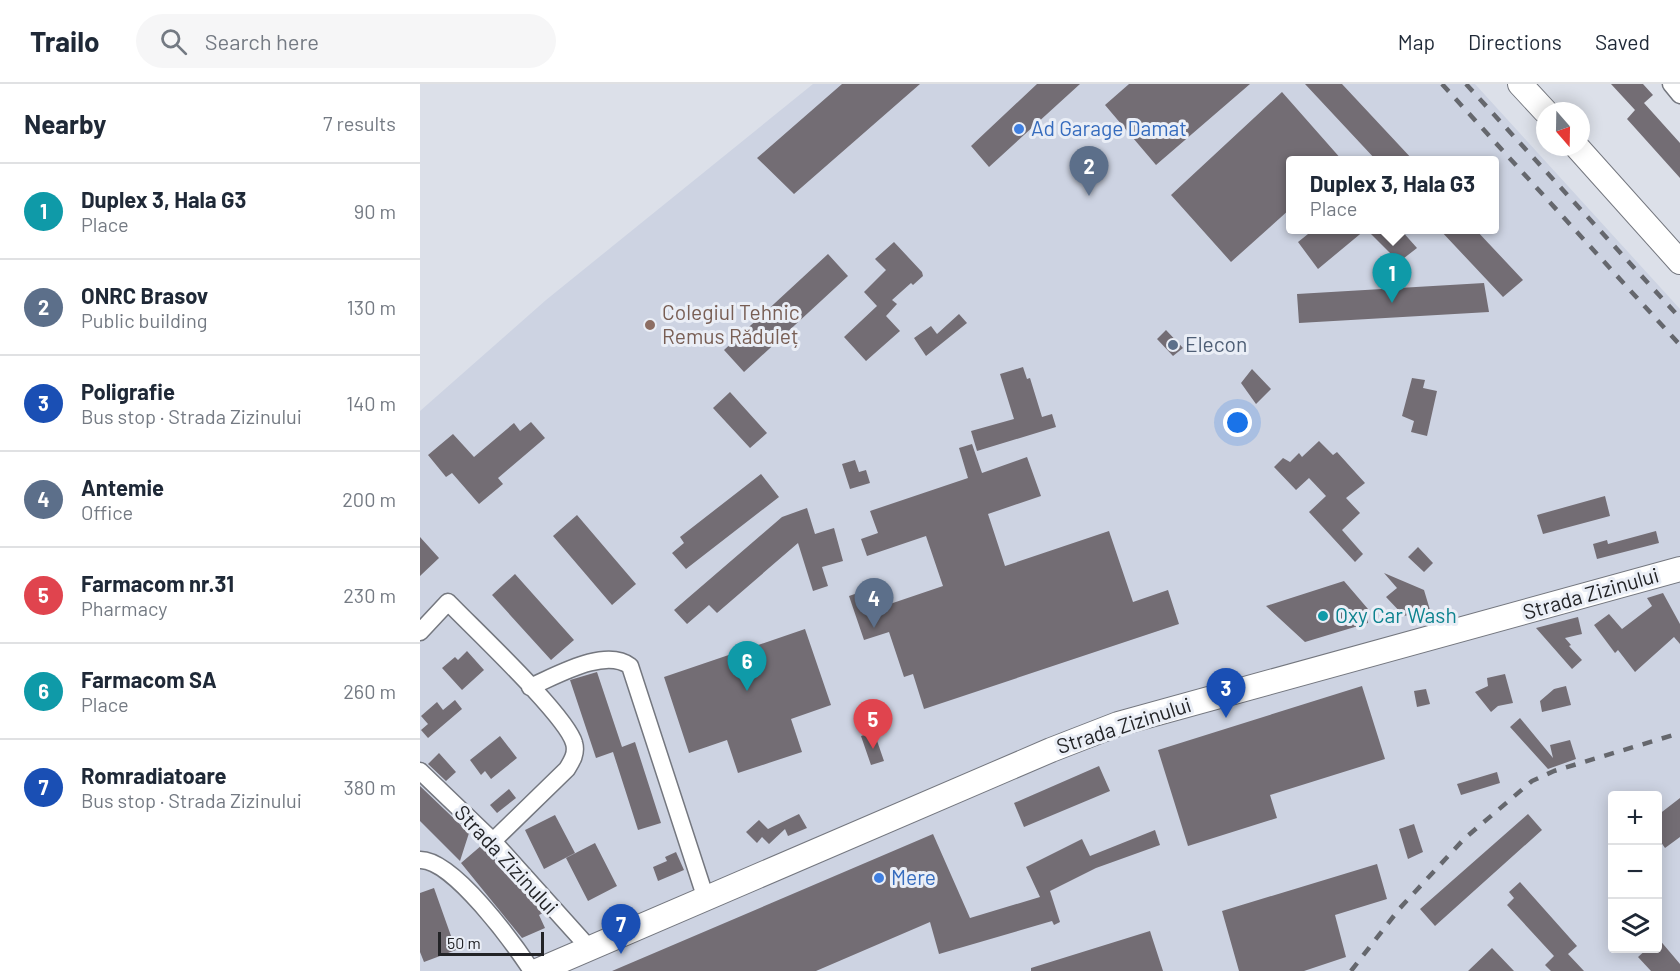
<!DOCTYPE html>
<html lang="en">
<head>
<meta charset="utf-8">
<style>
  body { margin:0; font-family:Barlow,sans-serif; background:#f6f6f7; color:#1f2937 }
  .controls { position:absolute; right:18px; bottom:18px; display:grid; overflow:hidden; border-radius:6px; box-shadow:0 3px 15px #0003 }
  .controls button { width:54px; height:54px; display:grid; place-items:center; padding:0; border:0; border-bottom:2px solid #e0e1e3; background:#fff; color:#1f2937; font:30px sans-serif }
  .compass { position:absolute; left:1116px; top:18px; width:54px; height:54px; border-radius:50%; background:#fff; box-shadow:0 3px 15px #0003; rotate:160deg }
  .scale { position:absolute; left:18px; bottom:15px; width:106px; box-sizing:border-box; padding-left:6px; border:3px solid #222326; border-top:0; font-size:16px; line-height:21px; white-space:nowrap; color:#222326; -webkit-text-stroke:4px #eaeef6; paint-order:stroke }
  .you { position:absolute; left:818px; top:339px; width:21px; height:21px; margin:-15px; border:4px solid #fff; border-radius:50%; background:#1a73e8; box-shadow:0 0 0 9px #1a73e833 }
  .badge { display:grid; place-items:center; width:39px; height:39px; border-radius:50%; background:#cb3b56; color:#fff; font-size:20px; font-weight:700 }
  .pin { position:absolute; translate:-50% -50px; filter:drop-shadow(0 2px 3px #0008) }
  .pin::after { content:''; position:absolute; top:32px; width:21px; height:18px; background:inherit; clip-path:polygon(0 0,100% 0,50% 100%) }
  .popup { position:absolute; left:866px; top:72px; width:213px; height:78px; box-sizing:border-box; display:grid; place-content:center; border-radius:6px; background:#fff; filter:drop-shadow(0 2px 4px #0005); font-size:20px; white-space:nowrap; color:#747a83 }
  .popup b { font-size:22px; color:#1f2937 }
  .popup::after { content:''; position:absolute; left:50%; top:100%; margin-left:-12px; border:12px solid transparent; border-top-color:#fff }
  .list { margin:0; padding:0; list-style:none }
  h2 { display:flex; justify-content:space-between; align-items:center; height:78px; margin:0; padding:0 24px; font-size:26px }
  h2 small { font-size:20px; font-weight:400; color:#747a83 }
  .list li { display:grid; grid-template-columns:39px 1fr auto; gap:18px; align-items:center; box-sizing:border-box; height:96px; padding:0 24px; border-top:2px solid #e0e1e3 }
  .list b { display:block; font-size:22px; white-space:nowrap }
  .list p { margin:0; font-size:20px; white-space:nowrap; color:#747a83 }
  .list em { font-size:20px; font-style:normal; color:#747a83 }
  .icon { flex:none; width:33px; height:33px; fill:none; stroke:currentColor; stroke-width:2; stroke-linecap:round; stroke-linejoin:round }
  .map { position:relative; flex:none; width:1260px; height:887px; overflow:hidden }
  header { display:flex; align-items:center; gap:36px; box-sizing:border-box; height:84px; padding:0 30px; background:#fff; border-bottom:2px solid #e0e1e3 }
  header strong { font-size:28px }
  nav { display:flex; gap:33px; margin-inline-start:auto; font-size:21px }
  .search { width:420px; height:54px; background:#f6f6f7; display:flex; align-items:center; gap:15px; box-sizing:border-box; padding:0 21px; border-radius:33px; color:#747a83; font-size:22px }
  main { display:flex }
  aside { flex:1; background:#fff }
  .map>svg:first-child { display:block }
</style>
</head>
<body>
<header>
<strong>Trailo</strong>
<div class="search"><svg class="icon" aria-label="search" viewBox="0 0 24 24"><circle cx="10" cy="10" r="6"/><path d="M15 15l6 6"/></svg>Search here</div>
<nav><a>Map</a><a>Directions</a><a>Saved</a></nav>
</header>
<main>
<aside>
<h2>Nearby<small>7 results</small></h2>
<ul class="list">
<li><span class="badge" style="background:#0f9aa8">1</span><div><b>Duplex 3, Hala G3</b><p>Place</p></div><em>90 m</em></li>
<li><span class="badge" style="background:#5c6f8a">2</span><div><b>ONRC Brasov</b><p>Public building</p></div><em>130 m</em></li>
<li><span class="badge" style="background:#1a4fb4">3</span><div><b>Poligrafie</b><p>Bus stop · Strada Zizinului</p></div><em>140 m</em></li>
<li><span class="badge" style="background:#5c6f8a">4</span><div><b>Antemie</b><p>Office</p></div><em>200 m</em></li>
<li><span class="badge" style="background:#e0444e">5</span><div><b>Farmacom nr.31</b><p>Pharmacy</p></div><em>230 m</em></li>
<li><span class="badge" style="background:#0f9aa8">6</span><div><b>Farmacom SA</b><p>Place</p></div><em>260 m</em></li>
<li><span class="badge" style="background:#1a4fb4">7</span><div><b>Romradiatoare</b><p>Bus stop · Strada Zizinului</p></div><em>380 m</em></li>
</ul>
</aside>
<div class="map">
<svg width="1260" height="887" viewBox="0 0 1260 887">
  <rect width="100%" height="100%" fill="#dce0e9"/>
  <path fill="#cdd3e2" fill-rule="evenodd" d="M393,0H1055L1260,225V887H0V327L126,216ZM870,76H1074V146H870ZM1192,712H1238V864H1192Z"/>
  <path fill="#736d74" d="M422,0H500L374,110L337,74Z
    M617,0H660L569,83L551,62Z
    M709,0H830L736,81L685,21Z
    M885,0H922L993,76H956Z
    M1191,0H1223L1233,11L1224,19L1260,59V94L1207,35L1215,26Z
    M862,8L922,76H870V125L811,178L751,111Z
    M893,146H945L898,185L878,158Z
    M947,146H981L997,164L979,178Z
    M1020,146H1056L1103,196L1083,213Z
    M474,158L502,188L503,192L493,201L491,199L472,216L477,220L466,232L480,247L446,277L424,253L457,222L444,208L466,186L455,175Z
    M408,170L428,192L324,288L304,266Z
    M1064,199L1069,228L879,239L877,210Z
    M539,230L547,239L506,272L494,254L511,242L517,250Z
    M746,246L763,264L753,272L737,255Z
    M603,283L607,295L610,294L622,333L632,330L636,343L557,367L551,347L594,335L580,290Z
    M832,285L851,305L836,320L821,299Z
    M992,294L1005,296L1003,304L1017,307L1007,352L991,348L994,337L982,332Z
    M310,308L347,349L330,364L293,324Z
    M111,338L125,354L78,394L83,400L59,420L32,389L26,393L8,371L33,350L54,373L94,339L100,347Z
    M899,357L913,371L917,368L945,399L926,414L940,429L922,446L943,470L935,478L889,428L906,412L889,394L876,406L854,383L863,374L870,378L879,369L882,373Z
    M552,360L562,389L607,373L621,412L568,430L585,482L689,447L713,518L748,506L759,540L504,625L493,590L484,593L469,548L444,556L429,512L458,502L464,522L523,502L506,452L447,472L441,455L458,449L450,427L548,394L539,364Z
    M435,376L439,388L446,386L450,399L430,405L422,380Z
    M341,390L359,413L266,485L252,469L264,459L260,453Z
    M1185,412L1190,432L1123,450L1117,431Z
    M387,424L395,450L414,444L423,477L402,483L408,502L393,507L378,459L297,529L289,521L267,540L254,526L362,433Z
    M157,431L216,500L192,521L133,452Z
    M1236,447L1239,459L1177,475L1173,460L1187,456L1188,460Z
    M0,453L19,474L0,492Z
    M998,463L1013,479L1004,488L988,473Z
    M964,489L1004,506L1010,526L984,532L966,513L977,504Z
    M95,490L154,556L131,576L72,511Z
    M924,497L948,525V539L885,558L846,522Z
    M1243,509L1260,540V560L1254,553L1215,588L1198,566L1195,569L1174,541L1189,530L1202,545L1232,522L1227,514Z
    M1158,533L1162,550L1145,554L1151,561L1149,562L1162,576L1152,585L1116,544Z
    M385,545L411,621L371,635L382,668L318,689L307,656L269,669L244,593Z
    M47,567L64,586L42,606L22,584L35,573L38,576Z
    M177,588L202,663L215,658L241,739L218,746L193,668L176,674L150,596Z
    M1085,590L1093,619L1078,622L1071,628L1055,608L1068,602L1067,594Z
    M942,602L965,675L850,711L857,734L768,762L738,666Z
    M1146,602L1151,621L1122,628L1120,617L1134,605Z
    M1006,605L1010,620L997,623L994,607Z
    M35,616L42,625L8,654L1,646L8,640L1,632L17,618L23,626Z
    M1100,634L1133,674L1130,661L1150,656L1156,675L1128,685L1090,643Z
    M454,648L464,677L451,681L441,652Z
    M80,652L97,674L71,695L65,687L61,691L50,676Z
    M19,669L36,688L26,697L8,680Z
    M679,682L690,707L604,743L594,719Z
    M1077,688L1080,699L1041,711L1037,700Z
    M0,702L49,749L40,777L0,737Z
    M89,705L96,714L77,729L70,721Z
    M1260,714V753L1245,764L1238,754V731Z
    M379,730L387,744L368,752L365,745L349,760L342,753L337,759L326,748L339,736L348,745Z
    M1108,730L1122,746L1015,842L1000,825Z
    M135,731L155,769L124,785L105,746Z
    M994,740L1003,768L988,775L979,745Z
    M735,746L740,761L676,784L630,807L640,838L634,841L632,837L519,870L510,838L396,887H192L513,750L550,834L620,813L606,783L662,755L670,772Z
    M175,759L197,802L168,817L146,774Z
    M62,761L123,829L119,831L125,844L102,854L41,779Z
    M256,768L264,786L238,797L233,783L247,777L245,773Z
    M957,780L967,815L915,831L926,873L884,887H819L802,827Z
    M1100,798L1157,862L1148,870L1164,887H1131L1125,881L1134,872L1087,821L1094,814L1089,808Z
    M14,804L36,866L4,878L0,868V809Z
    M730,847L743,887H611V884Z
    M1238,854L1260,880V887H1231L1218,873L1228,864H1238Z
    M1072,864L1094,887H1048Z"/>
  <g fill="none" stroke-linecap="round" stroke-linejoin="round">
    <defs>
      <path id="street" d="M1251,0L1260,11
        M0,548L28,518C53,544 147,632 154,659C157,669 152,677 147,685L73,757
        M110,603C136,592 185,563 210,582L286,815
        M0,687L73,757L171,866
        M0,776C33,775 94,860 112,887"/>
      <path id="secondary" d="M1100,0L1125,27
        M1157,63L1260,178
        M117,887L631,666L698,640L1260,485"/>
    </defs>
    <use href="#street" stroke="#74777f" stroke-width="19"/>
    <use href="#secondary" stroke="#74777f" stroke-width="26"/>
    <use href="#street" stroke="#fff" stroke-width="16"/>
    <use href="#secondary" stroke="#fff" stroke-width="24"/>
    <path stroke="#65676d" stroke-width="4.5" stroke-dasharray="10 10" stroke-linecap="butt" d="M1022,0L1260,261
      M1046,0L1260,234
      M931,887L980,824L1044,755L1112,697L1134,687L1260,649"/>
  </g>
  <g fill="#3f7fe0" stroke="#eaeef6" stroke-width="2">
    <circle cx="599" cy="45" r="6"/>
    <circle cx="459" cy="794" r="6"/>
  </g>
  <circle fill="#8d6e63" stroke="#eaeef6" stroke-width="2" cx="230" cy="241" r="6"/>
  <circle fill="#5c6f8a" stroke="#eaeef6" stroke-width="2" cx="753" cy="261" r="6"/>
  <circle fill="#0f9aa8" stroke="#eaeef6" stroke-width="2" cx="903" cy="532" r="6"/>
  <g text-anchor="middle" stroke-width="6" stroke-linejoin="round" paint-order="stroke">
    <g font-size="21" fill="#366cbe" stroke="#eaeef6" text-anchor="start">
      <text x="611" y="52">Ad Garage Damat</text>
      <text x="471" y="801">Mere</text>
    </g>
    <g font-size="21" fill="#785e54" stroke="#eaeef6" text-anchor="start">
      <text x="242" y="236">Colegiul Tehnic<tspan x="242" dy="24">Remus Răduleț</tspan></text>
    </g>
    <g font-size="21" fill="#4e5e75" stroke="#eaeef6" text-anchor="start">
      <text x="765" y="268">Elecon</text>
    </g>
    <g font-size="21" fill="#222326" stroke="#eaeef6">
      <text transform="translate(1171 510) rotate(-16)" y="7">Strada Zizinului</text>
      <text transform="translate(704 642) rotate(-18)" y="7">Strada Zizinului</text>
      <text transform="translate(86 776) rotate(47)" y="7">Strada Zizinului</text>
    </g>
    <g font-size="21" fill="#0d838f" stroke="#eaeef6" text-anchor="start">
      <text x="915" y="539">Oxy Car Wash</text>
    </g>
  </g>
</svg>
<div class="controls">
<button>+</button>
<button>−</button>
<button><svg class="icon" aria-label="layers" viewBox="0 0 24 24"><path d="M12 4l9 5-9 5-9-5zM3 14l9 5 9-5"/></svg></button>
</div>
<svg class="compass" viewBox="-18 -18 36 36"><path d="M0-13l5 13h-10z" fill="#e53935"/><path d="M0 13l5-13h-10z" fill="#747a83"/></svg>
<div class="scale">50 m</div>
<div class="you"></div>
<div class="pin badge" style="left:972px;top:219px;background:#0f9aa8">1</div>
<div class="popup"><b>Duplex 3, Hala G3</b>Place</div>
<div class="pin badge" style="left:669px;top:112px;background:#5c6f8a">2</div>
<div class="pin badge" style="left:806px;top:634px;background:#1a4fb4">3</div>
<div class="pin badge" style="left:454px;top:544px;background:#5c6f8a">4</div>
<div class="pin badge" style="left:453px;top:665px;background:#e0444e">5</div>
<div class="pin badge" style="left:327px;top:607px;background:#0f9aa8">6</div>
<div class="pin badge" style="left:201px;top:870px;background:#1a4fb4">7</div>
</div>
</main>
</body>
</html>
